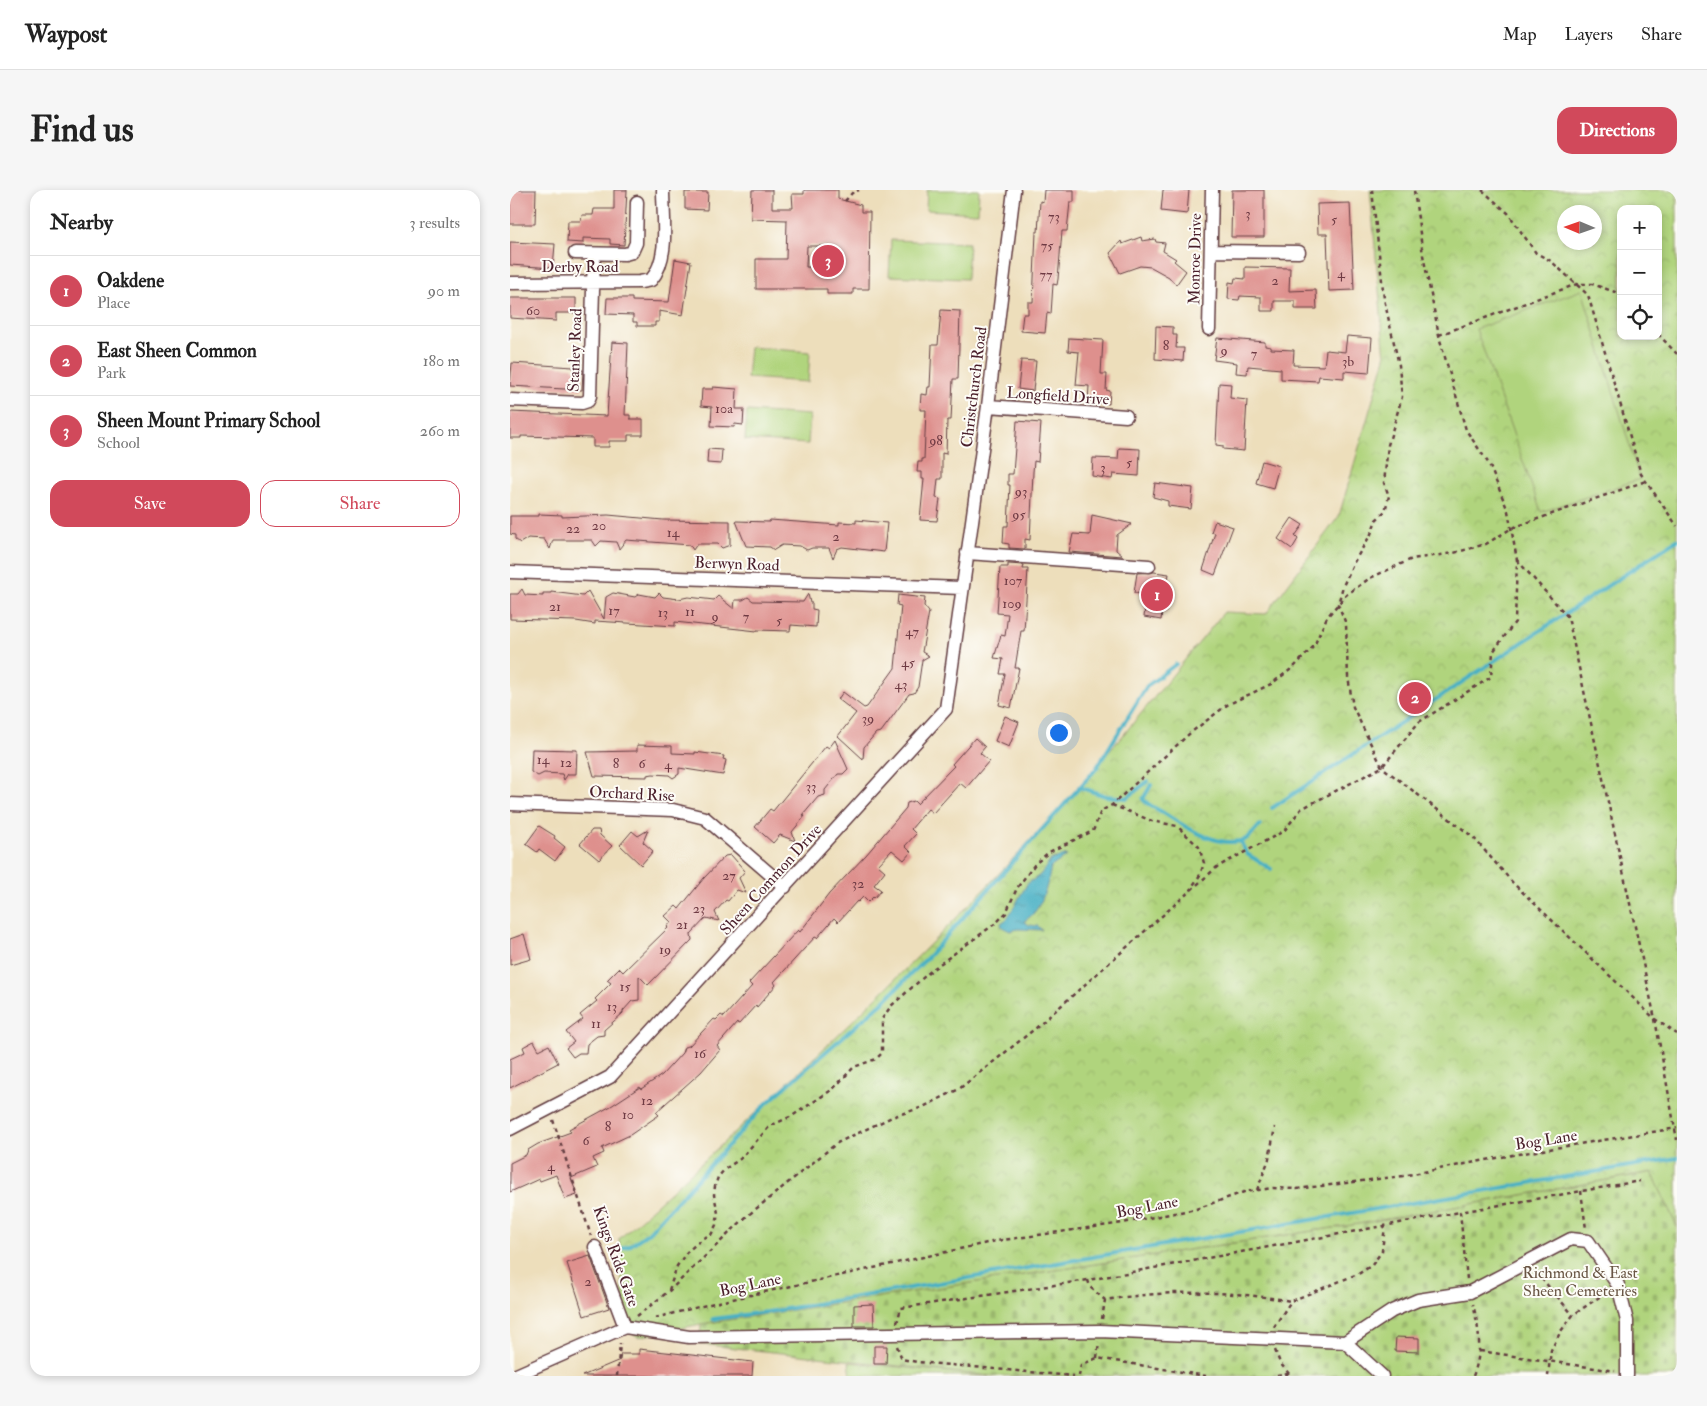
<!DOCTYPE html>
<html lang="en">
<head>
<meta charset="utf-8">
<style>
  body { margin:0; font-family:"IM FELL Double Pica",serif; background:#f6f6f6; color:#222 }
  .controls { position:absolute; right:15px; top:15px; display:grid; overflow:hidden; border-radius:10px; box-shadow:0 2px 8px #0003 }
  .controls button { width:45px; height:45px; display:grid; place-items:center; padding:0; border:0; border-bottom:1px solid #e0e0e0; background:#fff; color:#222; font:25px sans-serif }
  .compass { position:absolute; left:1047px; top:15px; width:45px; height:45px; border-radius:50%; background:#fff; box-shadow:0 2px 8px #0003; rotate:272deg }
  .you { position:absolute; left:548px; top:542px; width:18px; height:18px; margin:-12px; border:4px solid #fff; border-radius:50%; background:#1a73e8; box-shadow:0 0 0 8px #1a73e833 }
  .badge { display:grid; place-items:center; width:32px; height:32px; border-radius:50%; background:#d1495b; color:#fff; font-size:16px; font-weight:700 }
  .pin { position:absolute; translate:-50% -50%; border:2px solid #fff; box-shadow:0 1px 5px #0006 }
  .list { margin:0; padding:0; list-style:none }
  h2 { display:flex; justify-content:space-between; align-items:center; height:65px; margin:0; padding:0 20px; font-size:21px }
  h2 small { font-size:16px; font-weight:400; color:#767676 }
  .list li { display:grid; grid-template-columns:32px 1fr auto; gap:15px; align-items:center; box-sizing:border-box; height:70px; padding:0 20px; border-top:1px solid #e0e0e0 }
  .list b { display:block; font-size:19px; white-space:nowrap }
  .list p { margin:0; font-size:16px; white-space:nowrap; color:#767676 }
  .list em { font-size:16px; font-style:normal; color:#767676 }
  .actions { display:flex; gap:10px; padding:15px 20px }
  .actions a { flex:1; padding:11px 0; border:1px solid #d1495b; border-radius:15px; text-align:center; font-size:18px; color:#d1495b }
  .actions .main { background:#d1495b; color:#fff }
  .icon { flex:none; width:28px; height:28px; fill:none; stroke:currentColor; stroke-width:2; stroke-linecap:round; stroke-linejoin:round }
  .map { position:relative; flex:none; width:1167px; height:1186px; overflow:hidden; border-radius:15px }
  header { display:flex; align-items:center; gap:30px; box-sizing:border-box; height:70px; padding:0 25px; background:#fff; border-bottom:1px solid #e0e0e0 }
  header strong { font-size:24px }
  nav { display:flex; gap:28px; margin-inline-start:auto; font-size:18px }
  .intro { display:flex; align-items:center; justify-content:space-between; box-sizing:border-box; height:120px; padding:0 30px }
  h1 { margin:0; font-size:35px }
  .button { padding:12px 22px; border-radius:15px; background:#d1495b; color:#fff; font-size:18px; font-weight:700 }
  main { display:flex; gap:30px; padding:0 30px }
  aside { flex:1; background:#fff; border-radius:15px; box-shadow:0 2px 8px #0003 }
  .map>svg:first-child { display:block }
</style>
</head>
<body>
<header>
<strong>Waypost</strong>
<nav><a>Map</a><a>Layers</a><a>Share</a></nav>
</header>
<div class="intro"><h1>Find us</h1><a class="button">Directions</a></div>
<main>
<aside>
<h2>Nearby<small>3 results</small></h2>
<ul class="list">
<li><span class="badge">1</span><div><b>Oakdene</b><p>Place</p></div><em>90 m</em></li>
<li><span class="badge">2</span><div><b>East Sheen Common</b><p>Park</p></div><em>180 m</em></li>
<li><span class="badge">3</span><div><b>Sheen Mount Primary School</b><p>School</p></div><em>260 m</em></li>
</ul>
<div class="actions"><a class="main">Save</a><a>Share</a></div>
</aside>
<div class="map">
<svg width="1167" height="1186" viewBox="0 0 1167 1186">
  <defs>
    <pattern id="cemetery-stones" width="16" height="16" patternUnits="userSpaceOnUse" patternTransform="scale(1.25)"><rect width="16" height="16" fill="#b0d47d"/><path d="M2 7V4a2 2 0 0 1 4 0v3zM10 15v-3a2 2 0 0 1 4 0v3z" fill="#99b66c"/></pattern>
    <pattern id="park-crowns" width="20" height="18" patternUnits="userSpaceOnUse" patternTransform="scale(1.25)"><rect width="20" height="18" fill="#b0d47d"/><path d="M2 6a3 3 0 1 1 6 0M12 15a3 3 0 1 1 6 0" fill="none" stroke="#99b66c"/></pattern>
    <pattern id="water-ripples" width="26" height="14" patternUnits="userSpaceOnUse" patternTransform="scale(1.25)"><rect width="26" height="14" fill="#47b0c5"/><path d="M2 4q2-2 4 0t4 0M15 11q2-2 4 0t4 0" fill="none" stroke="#3d8fa0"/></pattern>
  </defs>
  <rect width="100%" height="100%" fill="#fdfcf7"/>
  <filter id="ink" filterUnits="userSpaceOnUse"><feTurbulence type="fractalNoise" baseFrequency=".02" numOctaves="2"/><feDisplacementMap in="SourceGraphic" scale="10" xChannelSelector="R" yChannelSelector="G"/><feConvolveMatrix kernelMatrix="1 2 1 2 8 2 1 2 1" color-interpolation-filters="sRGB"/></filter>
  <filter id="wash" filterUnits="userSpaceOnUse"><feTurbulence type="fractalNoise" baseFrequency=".0096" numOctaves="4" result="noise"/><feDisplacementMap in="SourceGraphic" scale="20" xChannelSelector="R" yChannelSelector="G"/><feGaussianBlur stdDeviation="1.12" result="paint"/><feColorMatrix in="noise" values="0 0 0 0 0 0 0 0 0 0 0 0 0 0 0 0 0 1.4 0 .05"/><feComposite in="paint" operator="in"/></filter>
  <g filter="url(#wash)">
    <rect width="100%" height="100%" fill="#eddebb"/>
    <path fill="url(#cemetery-stones)" stroke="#7d7a54" d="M1143,982L1167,1037V1186H479L190,1154L191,1134L842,1035Z"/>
    <path fill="url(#park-crowns)" stroke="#7d7a54" fill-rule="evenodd" d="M860,0H1167V1037L1142,982L842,1035L191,1134L128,1147L115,1137L109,1049C269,902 430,754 574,591C622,536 668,478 714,422L756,424L829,326L875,168ZM1111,19H1148V146H1111ZM1054,22H1084V52H1054Z
      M339,1172L479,1186H341Z"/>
    <path fill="#b0d47d" stroke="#7d7a54" d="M417,0H469L468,23L416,20Z
      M381,50L459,53L457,89L379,86Z
      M1072,100L1130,289L1031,322L966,139Z
      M240,157L300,162L298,192L237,188Z
      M237,221L300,225L298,254L235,250Z"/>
    <path fill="url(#water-ripples)" stroke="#486878" d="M555,665L557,666L541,677C537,697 532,721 514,731L519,735L528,736L532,740L508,739L500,741L492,737L491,733L497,729L517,694L530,685L541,670Z"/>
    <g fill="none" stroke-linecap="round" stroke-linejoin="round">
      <path stroke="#47b0c5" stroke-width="4" d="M641,595L633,609C639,617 645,617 652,622C672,635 710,661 736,649C741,646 746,640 750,635
        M569,597L596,606L617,608L638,591
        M762,618L1167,350
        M730,651L737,664L761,679
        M103,1062L121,1055L139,1042L257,913L373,812L418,767L586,579L637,496L666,474
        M203,1129L264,1121L1167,968"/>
    </g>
    <g id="blocks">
      <path fill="#de908d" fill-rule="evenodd" d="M0,0H26L25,34H0Z
        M104,0H117L114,55L100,54V49L73,48V53L57,52L58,31H71L72,25H83L84,19H104Z
        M242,0H262V18H283L282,4H294V0H328V9L351,15V22H360L359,99H343V104H317V99H246V69H276L277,30L241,29ZM297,56H319V78L296,77Z
        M534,0H564V12H560L557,41H552L548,89L547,95L543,94L541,124L537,123L535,143L511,141L513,124H518V112H523L526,42H528L530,11L533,12Z
        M653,0H679L677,24L651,21Z
        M722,0H754V47H721Z
        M175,2H198L197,20L175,19Z
        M840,13L844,100L819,101L817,44H808L807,14Z
        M631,47L632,51L645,49L646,52L655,53L653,61L666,69L664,71L676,81L666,95L659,87L641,77L630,76L610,83L600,63L611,51L612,54Z
        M0,52L45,54L43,78L0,75Z
        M165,69L181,72L173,125L149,121V132H145V136H127V132H123V125L96,124L97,108H122V111L159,112Z
        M735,77L780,78L779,101L806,100L807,119H785V111H764V121H751V107L730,106L729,110L718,109L719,92L724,93L725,88L735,89Z
        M0,108H66V123H46V131L0,128Z
        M431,120L450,121L448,189H443L441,230H437L436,264L432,263V289H428L426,308L430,309L427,331L410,330L414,289H412V282H407L408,272H412V269H414L416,220H410L411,204L417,205L418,197H420L422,155H428Z
        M646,136L663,137V145H667L666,158H674L673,171L645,169Z
        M837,146L862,148L859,183L834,181V188L809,186L808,191L771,189V179L738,176L737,184L726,183L727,173L704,170L707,148L755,152V156L761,157V159L784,160L783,175L814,176L816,160L835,162Z
        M559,148L593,150L591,184H597L596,200L600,201L599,214L578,212L579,196L566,195L569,162L558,161Z
        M102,152L118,153L115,225H120V229H133V245H118V251H99V257H83V248L11,246V248H0V222L97,226Z
        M511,170L526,171L523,201L508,199Z
        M2,173L63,177V179L73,180L72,200L0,196Z
        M709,193L721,194L720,208L737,210L734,261L713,259V256L706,255Z
        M203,197L227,199L226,219H234L233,235L225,234L224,237L201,236L202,217L191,216L192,199H203Z
        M507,231L531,233L528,272L524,271L523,282L520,350L515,349V359L499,358V354L493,353L494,336H498L500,295H498V284H503Z
        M609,258L630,259L629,286L603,284L602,289L582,286L583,268L608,269Z
        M198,259L212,260L211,274L197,273Z
        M752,271L769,276L763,298L746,293Z
        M645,293L683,298L681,319L658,316V311L643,307Z
        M29,324L52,325V327L98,325L153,330L220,331V355L212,358L208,354H187L183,360L180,355L116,350L109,359L106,352L91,351L86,356L82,350H43L40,359L34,349L18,348L10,353L5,349V345L0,344V326H29Z
        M582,325L622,334L607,345L606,360L613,366L559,362L563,344L580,345Z
        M782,328L793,335L785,346L788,349L782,359L768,349Z
        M260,330L329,335V332L346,333V330L377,333L374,362L332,357L327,359L323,368L319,358H302L297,360L290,356L272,355L264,360L260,357L236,356L226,331L259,332Z
        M705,331L723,337L705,385L693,380L705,343L701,342Z
        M498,374L514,375L513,379H518L514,441H511L505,478H509L501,518L489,515L495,484H490L493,469L484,468L491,445L495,446L498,424L487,423L490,377H498Z
        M644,382L659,384L655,405H659L656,422L652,421L651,430L634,427L637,404L624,403L627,383Z
        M12,399L15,405L33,406V403H41V402L73,406L78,401L94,429L96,407L103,403L125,407L129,404L145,407L149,403L153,407L169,409L178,407L204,410L208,406L224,419L225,410H233L238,407L243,411L293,412L298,404L300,413H302V419L307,420L306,437L281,435L280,441L247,440V441L165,432V436L85,431V434L66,431L0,429V404H8Z
        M388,405L415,408L414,416L419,422L412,462L419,466L412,470L408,497L404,503L399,504L371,542L366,543L354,557L353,569L328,546L346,523L328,509L333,502L354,518L357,517L385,478L391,416L387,415Z
        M495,526L509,532L499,557L485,551Z
        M465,548L475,557L470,563L479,571L456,598L450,593L423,623L418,619L401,639L406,644L395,656L401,662L394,670L382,660L368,675L375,681L364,695L371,700L364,708L363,707L358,712L353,707L348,712L347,711L328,732L324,728L307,748L305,747L264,792L266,795L247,817L246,815L229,834L227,833L207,856L210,860L191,882L146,922L149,925L120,945L92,958L94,963L83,968L87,977L61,988L67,1005L55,1009L46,985L30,991L29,989L0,1002V973L16,965L18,960L28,954L61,942L59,939L101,916L130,897L131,899L152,885L172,863L174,857L179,856L204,829L206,830L211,825L214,827L242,796L239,793L288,740L290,742L319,704L356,665L396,618L397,613L404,611L407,614L444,576L442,574Z
        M325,550L338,579L333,584H328L315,600V605L308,607L293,625L295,626L282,642L285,651L270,645L263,653L245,637L260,619L263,621L316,556L319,558Z
        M127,555L162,556V563L185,564V562L214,566L213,569L216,570L213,585L169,578V584L163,588L159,585L143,584L137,585V587L84,586L77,562L127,561Z
        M22,559L67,560L66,584H58L54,590L52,584L34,583L28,586L21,582Z
        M29,636L45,646L44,648L55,657L45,671L29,659L27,662L16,654Z
        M82,640H89L90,645L102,656L89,670L70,654Z
        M138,640L133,652L143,661L131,675L110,655L122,641L128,646Z
        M221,665L235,681L229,688L236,703L227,700L218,711L216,710L205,722L209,731L196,728L181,744L182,750L138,795L129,786V810L122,811L113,821V823L94,840V845L87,846L77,854L76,863H69L63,867L56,858L64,852L56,842L73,829L70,825L87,811L85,809L101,793L97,790L109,778L113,782L158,738L157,737L161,732L155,726L166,716L169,719L194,688L215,666Z
        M14,744L21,769L0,775V749Z
        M24,851L29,860L39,855L48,873L0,898V869L15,862L13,857Z
        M80,1066L99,1118L74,1126L57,1073Z
        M363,1114L364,1136H344V1115Z
        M886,1147L909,1148V1162L885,1161Z
        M364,1156H377L376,1174H364Z
        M129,1159L243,1172L242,1186H72L110,1170L111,1164H129Z"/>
    </g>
  </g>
  <g filter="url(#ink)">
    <use href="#blocks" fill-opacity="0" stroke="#623c41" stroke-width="1"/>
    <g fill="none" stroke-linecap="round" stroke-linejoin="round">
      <defs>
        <path id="minor" d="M701,61L789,62
          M65,63L115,64L122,62L126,53L127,12
          M0,93L130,92L141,90C160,68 153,28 153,0
          M699,139L702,0
          M0,210L72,213L78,211L80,206L84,64
          M478,216L616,226
          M457,363L639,376
          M0,382L452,398
          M0,614L163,620L195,628L275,697
          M0,939L100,887L436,519L478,216L504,0
          M85,1057L115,1137
          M115,1137L179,1147L590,1141L835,1152L882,1121L908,1110L960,1102L1061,1049L1078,1051L1108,1095L1117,1131V1186
          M835,1152L872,1186
          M4,1186L115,1137"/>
      </defs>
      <use href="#minor" stroke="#623c41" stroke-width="15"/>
      <path stroke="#623c41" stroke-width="2.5" stroke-dasharray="4 4" stroke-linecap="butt" d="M862,0L874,109L889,175L892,207L878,255L874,293L879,306L875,321L866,330L861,344L844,372L833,396L828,414L836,434L838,487L843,517L872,577L963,647L1003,693L1145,829L1167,844
        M972,0L998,23L1026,63L1041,71L1078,105L1131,284L1167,336
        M335,11L342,3L349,0
        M1148,144L1167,164
        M929,145L1067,94H1082L1111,104
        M1007,370L1058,427L1145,829L1167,950
        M602,615L642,631L667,636L689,657L694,673L690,685L680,700
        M43,930L81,1046
        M747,1000L759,969L765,937
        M1071,1001L1076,1039
        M1026,1082L1063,1125
        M957,1089L950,1022L1130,991
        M578,1090L580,1097L595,1110
        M159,1100L167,1076L177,1062L193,1048L201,1045L206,1035L208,1023L204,1005L205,996L208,987L215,979L230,969L260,936L282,926L323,899L344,877L366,869L372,863V829L381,816L423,779L486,733L496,723L507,698L525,674L539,662L583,641L591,621L602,615L679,544L717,515L761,494L784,477L804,456L817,427L836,405L860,388L902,369L944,363L976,354L1002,338L1136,291
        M127,1126L159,1101L236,1027L327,953L382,927L413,917L449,899L526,838L707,677L774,641L791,619L872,577L909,532L981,487L983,462L1005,432L1007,370L998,321L979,274L956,240L930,150L913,65L904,0
        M145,1128L200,1114L486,1051L613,1033L686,1019L734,1002L763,998L787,999L893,986L1002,965L1167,938
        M592,1129L595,1110C659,1100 717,1100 781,1111
        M387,1133L391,1118L578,1090L950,1022
        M764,1137L781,1111L850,1083L862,1075L872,1061L875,1036
        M387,1156L392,1169L407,1172L563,1186
        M765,1160L770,1173L781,1186
        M970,1161L1105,1181
        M587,1168L589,1152
        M107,1186L110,1153
        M569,1186L571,1175L587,1168L696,1186
        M767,1186L778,1184
        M963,1186C973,1161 969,1140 963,1114
        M1038,1186L1041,1160L1051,1141L1063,1125L1098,1101"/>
      <use href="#minor" stroke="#fff" stroke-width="12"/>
    </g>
  </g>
  <g text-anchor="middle" stroke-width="4" stroke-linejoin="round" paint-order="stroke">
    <g font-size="14" fill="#6f3b44">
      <text x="738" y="28">3</text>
      <text x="544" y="31">73</text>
      <text x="824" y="34">5</text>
      <text x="537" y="60">75</text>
      <text x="831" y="88">4</text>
      <text x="536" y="89">77</text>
      <text x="765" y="95">2</text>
      <text x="23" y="125">60</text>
      <text x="656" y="160">8</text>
      <text x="714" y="165">9</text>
      <text x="744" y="168">7</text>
      <text x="838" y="176">3b</text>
      <text x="214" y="223">10a</text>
      <text x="426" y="255">98</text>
      <text x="619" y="277">5</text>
      <text x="593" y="282">3</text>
      <text x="511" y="306">93</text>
      <text x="509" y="329">95</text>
      <text x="89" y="340">20</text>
      <text x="63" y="343">22</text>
      <text x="163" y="347">14</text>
      <text x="326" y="351">2</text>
      <text x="503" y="395">107</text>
      <text x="502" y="418">109</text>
      <text x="45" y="421">21</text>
      <text x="104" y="425">17</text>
      <text x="180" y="426">11</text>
      <text x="153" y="427">13</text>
      <text x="205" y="431">9</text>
      <text x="236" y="431">7</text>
      <text x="269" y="435">5</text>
      <text x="402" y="446">47</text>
      <text x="398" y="477">45</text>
      <text x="391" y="499">43</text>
      <text x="358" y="533">39</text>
      <text x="33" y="574">14</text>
      <text x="56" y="577">12</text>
      <text x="106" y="578">8</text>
      <text x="132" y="578">6</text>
      <text x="158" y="579">4</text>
      <text x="301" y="601">33</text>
      <text x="219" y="690">27</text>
      <text x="348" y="698">32</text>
      <text x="189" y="723">23</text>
      <text x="172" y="739">21</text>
      <text x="155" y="764">19</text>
      <text x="115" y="801">15</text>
      <text x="102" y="821">13</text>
      <text x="86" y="838">11</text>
      <text x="190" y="868">16</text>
      <text x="137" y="915">12</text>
      <text x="118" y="929">10</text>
      <text x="98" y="941">8</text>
      <text x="76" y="955">6</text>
      <text x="41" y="981">4</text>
      <text x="78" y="1096">2</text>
    </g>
    <g font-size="16" fill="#4a1f2b" stroke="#fdfcf7">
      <text transform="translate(684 69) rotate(-89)" y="6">Monroe Drive</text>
      <text x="70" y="82">Derby Road</text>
      <text transform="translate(64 160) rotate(-88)" y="6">Stanley Road</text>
      <text transform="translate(463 197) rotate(-83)" y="6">Christchurch Road</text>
      <text transform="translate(548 205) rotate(4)" y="6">Longfield Drive</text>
      <text transform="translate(227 373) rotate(2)" y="6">Berwyn Road</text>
      <text transform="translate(122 603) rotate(3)" y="6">Orchard Rise</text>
      <text transform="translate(260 689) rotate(-48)" y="6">Sheen Common Drive</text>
      <text transform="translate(1036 949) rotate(-9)" y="6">Bog Lane</text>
      <text transform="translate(637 1016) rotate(-11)" y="6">Bog Lane</text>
      <text transform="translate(107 1066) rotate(70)" y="6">Kings Ride Gate</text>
      <text transform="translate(240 1094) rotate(-12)" y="6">Bog Lane</text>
    </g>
    <g font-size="16" fill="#695544" stroke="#fdfcf7">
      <text x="1070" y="1088">Richmond &amp; East<tspan x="1070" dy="18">Sheen Cemeteries</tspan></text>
    </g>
  </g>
</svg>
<div class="controls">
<button>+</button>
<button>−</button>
<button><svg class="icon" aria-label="locate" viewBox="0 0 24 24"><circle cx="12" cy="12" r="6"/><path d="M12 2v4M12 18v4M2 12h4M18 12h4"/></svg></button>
</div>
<svg class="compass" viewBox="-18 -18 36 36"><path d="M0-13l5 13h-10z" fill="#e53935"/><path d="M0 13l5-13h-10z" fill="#767676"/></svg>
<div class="you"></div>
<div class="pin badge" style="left:647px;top:405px">1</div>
<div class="pin badge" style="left:905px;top:508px">2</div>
<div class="pin badge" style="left:318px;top:71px">3</div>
</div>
</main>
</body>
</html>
